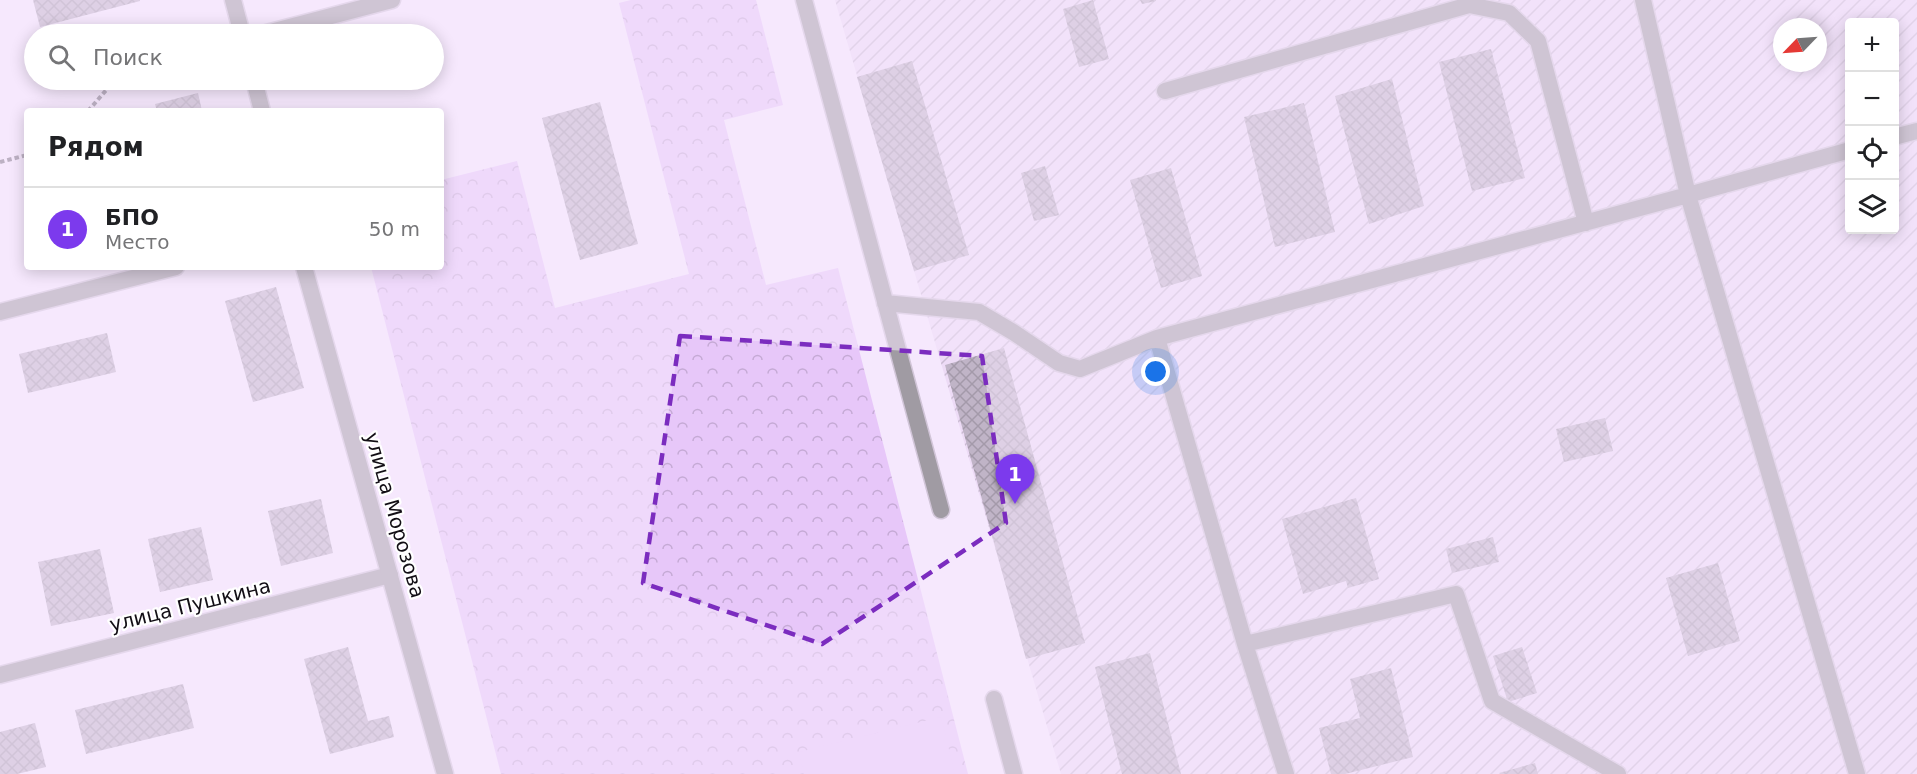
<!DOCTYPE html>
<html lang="ru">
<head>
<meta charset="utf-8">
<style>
  body { margin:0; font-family:"DejaVu Sans",sans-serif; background:#f6f6f6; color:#202124 }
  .controls { position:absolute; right:18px; top:18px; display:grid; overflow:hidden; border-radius:6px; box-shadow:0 3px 15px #0003 }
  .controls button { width:54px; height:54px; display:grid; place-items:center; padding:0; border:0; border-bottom:2px solid #e0e0e0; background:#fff; color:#202124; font:30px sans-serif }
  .compass { position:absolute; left:1773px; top:18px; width:54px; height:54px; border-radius:50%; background:#fff; box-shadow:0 3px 15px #0003; rotate:245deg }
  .you { position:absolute; left:1156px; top:372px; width:21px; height:21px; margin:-15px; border:4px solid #fff; border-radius:50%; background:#1a73e8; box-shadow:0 0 0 9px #1a73e833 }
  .badge { display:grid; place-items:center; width:39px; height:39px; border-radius:50%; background:#7c3aed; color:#fff; font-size:20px; font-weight:700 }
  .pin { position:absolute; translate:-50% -50px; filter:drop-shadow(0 2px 3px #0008) }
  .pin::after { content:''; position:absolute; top:32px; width:21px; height:18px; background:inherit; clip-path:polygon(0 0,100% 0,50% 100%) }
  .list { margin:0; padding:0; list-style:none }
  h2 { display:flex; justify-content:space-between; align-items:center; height:78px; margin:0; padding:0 24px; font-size:26px }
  h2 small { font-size:20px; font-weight:400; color:#757577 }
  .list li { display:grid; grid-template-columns:39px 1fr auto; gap:18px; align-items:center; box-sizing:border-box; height:84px; padding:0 24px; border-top:2px solid #e0e0e0 }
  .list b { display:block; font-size:22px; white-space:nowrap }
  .list p { margin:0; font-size:20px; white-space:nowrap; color:#757577 }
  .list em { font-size:20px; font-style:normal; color:#757577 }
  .icon { flex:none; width:33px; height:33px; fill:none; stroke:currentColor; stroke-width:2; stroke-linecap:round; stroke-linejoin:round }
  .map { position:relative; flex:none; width:1917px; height:774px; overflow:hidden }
  .search { position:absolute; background:#fff; box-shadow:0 3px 15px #0003; left:24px; top:24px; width:420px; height:66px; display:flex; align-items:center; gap:15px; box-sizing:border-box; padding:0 21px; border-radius:33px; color:#757577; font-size:22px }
  .panel { position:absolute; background:#fff; box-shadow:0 3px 15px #0003; left:24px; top:108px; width:420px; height:162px; border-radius:6px }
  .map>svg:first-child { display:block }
</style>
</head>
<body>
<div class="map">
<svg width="1917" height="774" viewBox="0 0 1917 774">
  <defs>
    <pattern id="industrial-furrows" width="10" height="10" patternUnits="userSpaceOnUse" patternTransform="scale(1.5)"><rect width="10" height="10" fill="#eddbf6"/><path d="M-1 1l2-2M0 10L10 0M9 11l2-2" fill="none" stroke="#cabbd2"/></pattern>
    <pattern id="forest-crowns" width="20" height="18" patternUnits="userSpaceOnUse" patternTransform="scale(1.5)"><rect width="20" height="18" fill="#e7c7f9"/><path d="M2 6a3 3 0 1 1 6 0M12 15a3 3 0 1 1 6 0" fill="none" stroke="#c5aad5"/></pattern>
    <pattern id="building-cross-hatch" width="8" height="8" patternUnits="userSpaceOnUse" patternTransform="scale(1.5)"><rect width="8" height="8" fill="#c0b4c7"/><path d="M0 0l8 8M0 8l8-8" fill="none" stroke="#a49aaa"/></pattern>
  </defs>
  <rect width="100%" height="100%" fill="#f5e8fd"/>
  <path fill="url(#industrial-furrows)" fill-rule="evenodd" d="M835,0H1917V774H1061ZM1850,22H1894V230H1850ZM1782,27H1818V63H1782Z"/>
  <path fill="url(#forest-crowns)" d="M631,0H756L783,105L724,120L766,285L838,268L968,774H501L371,267H441V180L517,161L555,308L689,274L619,3Z"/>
  <path fill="#e7c7f9" d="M941,717L955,774H804L799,752Z"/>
  <path fill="url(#building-cross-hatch)" d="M33,0H140V1L40,27Z
    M1093,0L1109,59L1079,67L1063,9Z
    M1140,0H1156V1L1142,4Z
    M1491,49L1525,178L1472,191L1439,62Z
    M912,61L969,255L914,271L857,77Z
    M1392,79L1424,206L1369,224L1335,96Z
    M198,93L202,111H157L155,104Z
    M600,102L638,244L580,260L542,118Z
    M1304,103L1335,232L1275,247L1244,117Z
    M1045,166L1059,215L1034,221L1021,173Z
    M1171,168L1202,276L1161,288L1130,180Z
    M276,287L304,388L253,402L225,301Z
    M107,333L116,372L28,393L19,354Z
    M1004,348L1085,643L1026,659L945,365Z
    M1605,418L1613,451L1564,462L1556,429Z
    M1356,498L1379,579L1348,588L1346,581L1303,594L1282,519Z
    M321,499L333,553L281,566L268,511Z
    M201,527L213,580L160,592L148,539Z
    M1493,537L1499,562L1452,573L1446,549Z
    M100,549L114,613L51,626L38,562Z
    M1718,563L1740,641L1688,656L1666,578Z
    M348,647L368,721L389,716L394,737L330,754L304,659Z
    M1522,647L1537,693L1508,702L1493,656Z
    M1150,653L1181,774H1122L1095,667Z
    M1391,668L1413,757L1345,774H1331L1319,728L1360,718L1350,679Z
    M183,684L194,728L86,754L75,710Z
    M35,723L46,767L17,774H0V732Z
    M1535,763L1538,774H1500L1499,773Z"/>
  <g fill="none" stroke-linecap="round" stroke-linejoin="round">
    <defs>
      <path id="service" d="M804,0L941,510
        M1643,0L1688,195L1857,774
        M1165,91L1469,5L1509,13L1538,41L1586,223
        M1894,137L1917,131
        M885,303L979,312L1013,332L1059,363L1080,369L1157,338L1688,195L1850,150
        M1157,338L1245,644L1456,594L1492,701L1618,774
        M1245,644L1286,774
        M994,699L1014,774"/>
      <path id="minor" d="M233,0L242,34
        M0,312L176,267
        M0,675L390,575"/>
      <path id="tertiary" d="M263,34L392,0
        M254,80L262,111
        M304,267L445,774"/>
    </defs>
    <use href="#service" stroke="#d1c5d8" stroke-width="19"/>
    <use href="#minor" stroke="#d1c5d8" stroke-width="19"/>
    <use href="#tertiary" stroke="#d1c5d8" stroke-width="19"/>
    <path stroke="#78707e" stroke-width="4" stroke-dasharray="4.5 3" stroke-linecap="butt" d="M88,111L115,80
      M0,162L27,155"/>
    <use href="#service" stroke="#a09ba3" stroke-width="16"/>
    <use href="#minor" stroke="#a09ba3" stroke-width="16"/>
    <use href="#tertiary" stroke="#a09ba3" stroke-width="16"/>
  </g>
  <path d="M0 0H1917V774H0ZM680,336L982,356L1006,523L822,644L643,583Z" fill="#f5e8fd" fill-opacity=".55" fill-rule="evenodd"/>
  <path fill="none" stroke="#7b2cbf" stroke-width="4.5" stroke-dasharray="12 8" stroke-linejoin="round" d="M680,336L982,356L1006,523L822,644L643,583Z"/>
  <g text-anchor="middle" stroke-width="4.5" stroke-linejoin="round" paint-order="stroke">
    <g font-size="20" fill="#120e15" stroke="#fff">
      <text transform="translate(395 515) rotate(74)" y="7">улица Морозова</text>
      <text transform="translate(190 605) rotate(-14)" y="7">улица Пушкина</text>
    </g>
  </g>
</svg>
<div class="controls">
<button>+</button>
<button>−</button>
<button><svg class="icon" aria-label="locate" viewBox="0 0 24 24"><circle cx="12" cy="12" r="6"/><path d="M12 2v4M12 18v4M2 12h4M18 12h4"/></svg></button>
<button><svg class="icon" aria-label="layers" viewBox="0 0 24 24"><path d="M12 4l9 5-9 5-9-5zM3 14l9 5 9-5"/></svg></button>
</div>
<svg class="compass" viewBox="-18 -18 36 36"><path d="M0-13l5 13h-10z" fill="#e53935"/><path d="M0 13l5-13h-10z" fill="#757577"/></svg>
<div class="you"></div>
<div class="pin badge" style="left:1015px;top:504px">1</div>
<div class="search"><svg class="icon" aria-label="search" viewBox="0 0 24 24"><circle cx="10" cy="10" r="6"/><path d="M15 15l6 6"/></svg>Поиск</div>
<section class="panel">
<h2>Рядом<small></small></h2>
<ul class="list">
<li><span class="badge">1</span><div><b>БПО</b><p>Место</p></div><em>50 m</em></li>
</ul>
</section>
</div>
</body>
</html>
